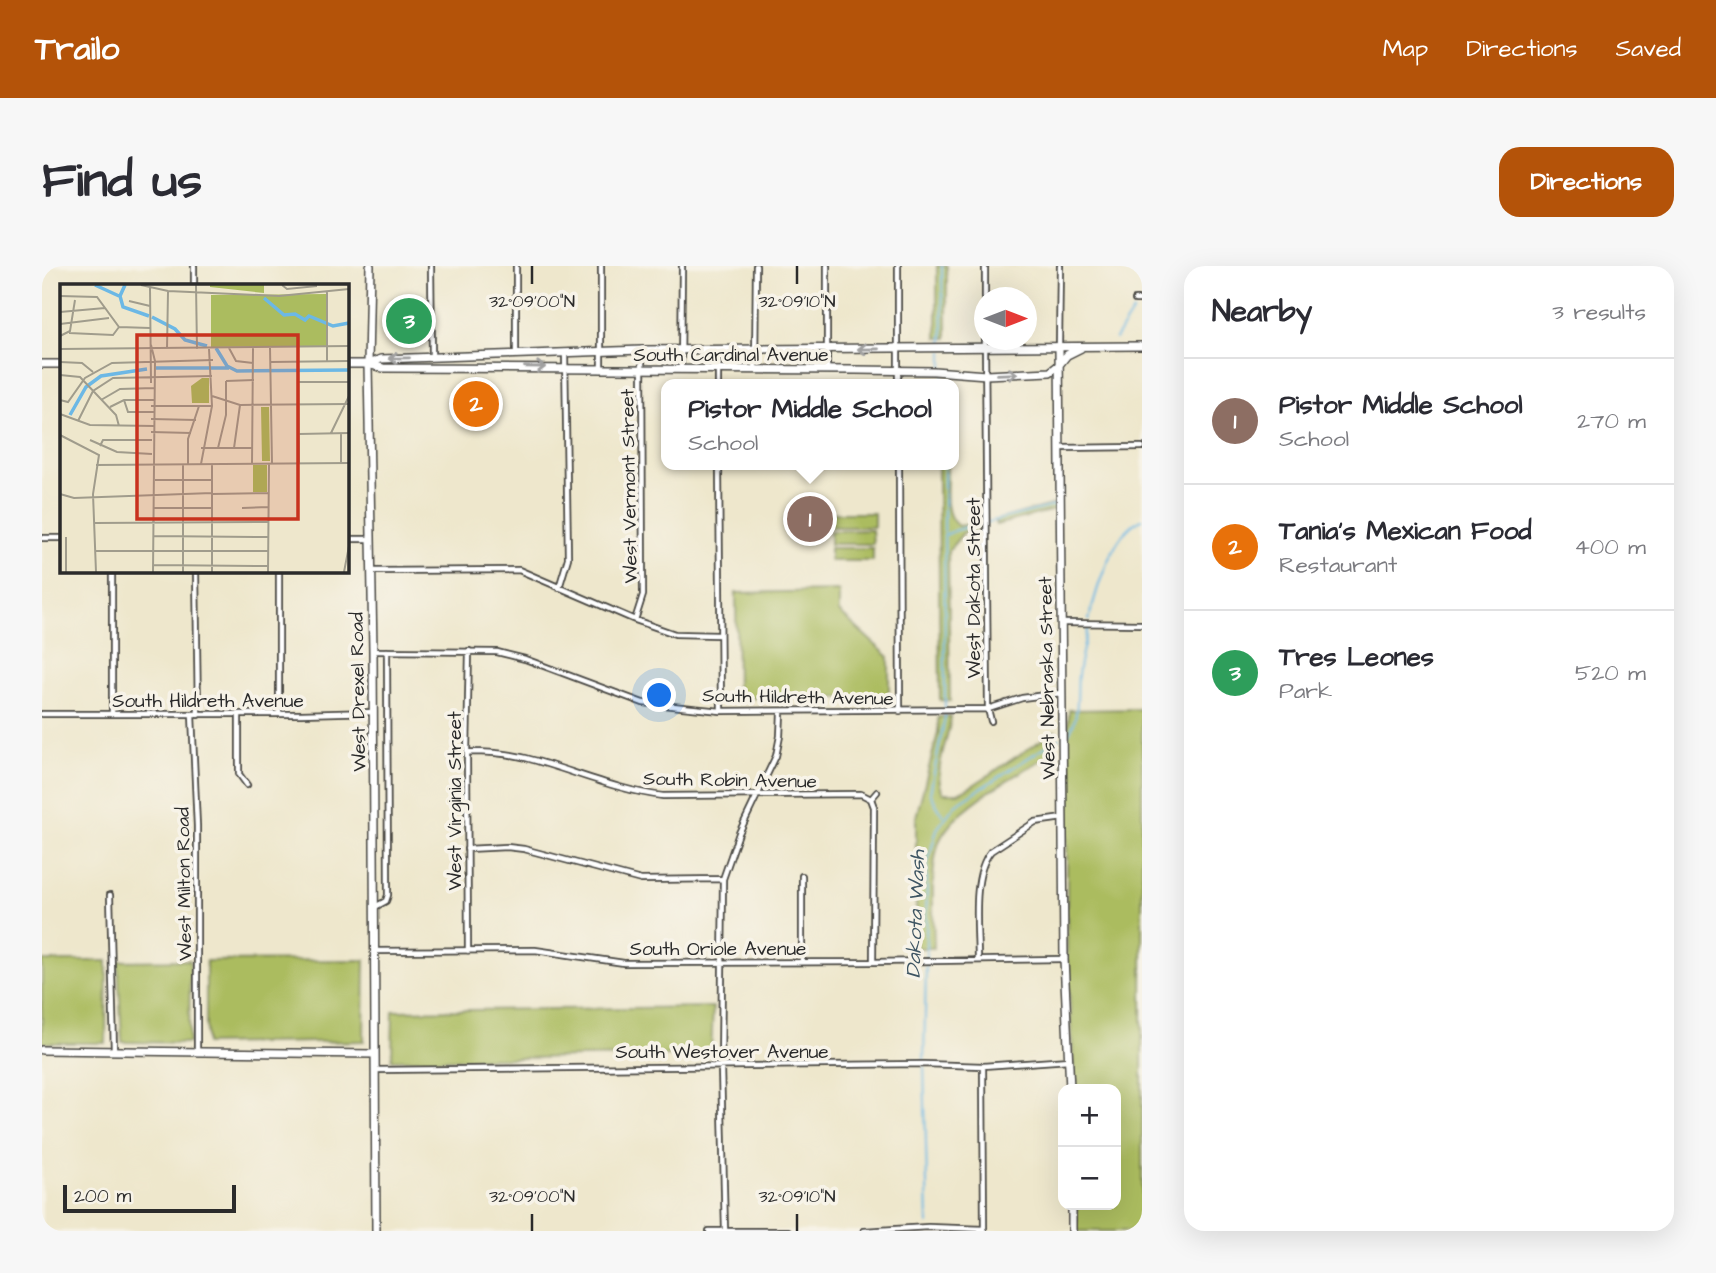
<!DOCTYPE html>
<html lang="en">
<head>
<meta charset="utf-8">
<style>
  body { margin:0; font-family:"Architects Daughter",sans-serif; background:#f7f7f7; color:#2b2b33 }
  .controls { position:absolute; right:21px; bottom:21px; display:grid; overflow:hidden; border-radius:14px; box-shadow:0 7px 28px #0002 }
  .controls button { width:63px; height:63px; display:grid; place-items:center; padding:0; border:0; border-bottom:2px solid #e1e1e2; background:#fff; color:#2b2b33; font:35px sans-serif }
  .compass { position:absolute; left:932px; top:21px; width:63px; height:63px; border-radius:50%; background:#fff; box-shadow:0 7px 28px #0002; rotate:90deg }
  .scale { position:absolute; left:21px; bottom:18px; width:173px; box-sizing:border-box; padding-left:7px; border:4px solid #2b2b2b; border-top:0; font-size:19px; line-height:24px; white-space:nowrap; color:#2b2b2b; -webkit-text-stroke:5px #f7f3e8; paint-order:stroke }
  .you { position:absolute; left:618px; top:430px; width:24px; height:24px; margin:-18px; border:5px solid #fff; border-radius:50%; background:#1a73e8; box-shadow:0 0 0 10px #1a73e833 }
  .badge { display:grid; place-items:center; width:46px; height:46px; border-radius:50%; background:#b45309; color:#fff; font-size:23px; font-weight:700 }
  .pin { position:absolute; translate:-50% -50%; border:4px solid #fff; box-shadow:0 2px 7px #0006 }
  .popup { position:absolute; left:619px; top:113px; width:298px; height:91px; box-sizing:border-box; display:grid; place-content:center; border-radius:14px; background:#fff; filter:drop-shadow(0 2px 5px #0005); font-size:23px; white-space:nowrap; color:#7c7c81 }
  .popup b { font-size:26px; color:#2b2b33 }
  .popup::after { content:''; position:absolute; left:50%; top:100%; margin-left:-14px; border:14px solid transparent; border-top-color:#fff }
  .list { margin:0; padding:0; list-style:none }
  h2 { display:flex; justify-content:space-between; align-items:center; height:91px; margin:0; padding:0 28px; font-size:30px }
  h2 small { font-size:23px; font-weight:400; color:#7c7c81 }
  .list li { display:grid; grid-template-columns:46px 1fr auto; gap:21px; align-items:center; box-sizing:border-box; height:126px; padding:0 28px; border-top:2px solid #e1e1e2 }
  .list b { display:block; font-size:26px; white-space:nowrap }
  .list p { margin:0; font-size:23px; white-space:nowrap; color:#7c7c81 }
  .list em { font-size:23px; font-style:normal; color:#7c7c81 }
  .map { position:relative; flex:none; width:1100px; height:965px; overflow:hidden; border-radius:21px }
  header { display:flex; align-items:center; gap:42px; box-sizing:border-box; height:98px; padding:0 35px; background:#b45309; color:#fff }
  header strong { font-size:33px }
  nav { display:flex; gap:38px; margin-inline-start:auto; font-size:24px }
  .intro { display:flex; align-items:center; justify-content:space-between; box-sizing:border-box; height:168px; padding:0 42px }
  h1 { margin:0; font-size:49px }
  .button { padding:18px 32px; border-radius:21px; background:#b45309; color:#fff; font-size:24px; font-weight:700 }
  main { display:flex; gap:42px; padding:0 42px }
  aside { flex:1; background:#fff; border-radius:21px; box-shadow:0 7px 28px #0002 }
  .map>svg:first-child { display:block }
</style>
</head>
<body>
<header>
<strong>Trailo</strong>
<nav><a>Map</a><a>Directions</a><a>Saved</a></nav>
</header>
<div class="intro"><h1>Find us</h1><a class="button">Directions</a></div>
<main>
<div class="map">
<svg width="1100" height="965" viewBox="0 0 1100 965">
  <rect width="100%" height="100%" fill="#f7f3e8"/>
  <filter id="ink" filterUnits="userSpaceOnUse"><feTurbulence type="fractalNoise" baseFrequency=".0143" numOctaves="2"/><feDisplacementMap in="SourceGraphic" scale="14" xChannelSelector="R" yChannelSelector="G"/><feConvolveMatrix kernelMatrix="1 2 1 2 8 2 1 2 1" color-interpolation-filters="sRGB"/></filter>
  <filter id="wash" filterUnits="userSpaceOnUse"><feTurbulence type="fractalNoise" baseFrequency=".00686" numOctaves="4" result="noise"/><feDisplacementMap in="SourceGraphic" scale="28" xChannelSelector="R" yChannelSelector="G"/><feGaussianBlur stdDeviation="1.57" result="paint"/><feColorMatrix in="noise" values="0 0 0 0 0 0 0 0 0 0 0 0 0 0 0 0 0 1.4 0 .05"/><feComposite in="paint" operator="in"/></filter>
  <g filter="url(#wash)">
    <rect width="100%" height="100%" fill="#eee7cc"/>
    <path fill="#abbc5f" stroke="#6b7445" stroke-width="2" d="M895,0H905V72H895Z
      M352,33H383V75H352Z
      M896,199H905C906,217 899,248 916,260L938,257L939,262L922,266L906,285L908,435L898,434Z
      M1012,238V244L954,259V254Z
      M788,247H832V261H788Z
      M830,264L831,278H788V265Z
      M788,282H831V295H788Z
      M797,325V346L847,391V431L695,432L694,327Z
      M1100,443V965H1035V939H1074V823H1033L1025,694V481L1027,444Z
      M909,450C907,474 890,503 901,527H916L930,520L1013,465V486C979,507 915,538 898,574C887,599 892,654 892,682H874V551L896,467V451Z
      M148,694L147,777L80,776L76,695Z
      M323,694L322,775L164,778V695Z
      M0,695H65L64,777H0Z
      M671,741L669,789L350,794L351,745Z"/>
    <g fill="none" stroke-linecap="round" stroke-linejoin="round">
      <path stroke="#6cb8e5" stroke-width="2" d="M900,0L901,79
        M1073,73L1091,45
        M901,85V104
        M901,110V118
        M903,269L914,264L1015,239
        M1047,354C1054,325 1070,265 1100,253
        M1022,472C1039,458 1034,429 1036,409C1038,392 1043,376 1046,360
        M901,550L888,527L903,451L902,199
        M884,692L885,599L895,563L913,539L1017,472
        M884,698L882,798L886,958"/>
    </g>
  </g>
  <g filter="url(#ink)">
    <g fill="none" stroke-linecap="round" stroke-linejoin="round">
      <defs>
        <path id="street" d="M152,0V19
          M389,0L390,91
          M474,0V88
          M559,0V104
          M785,0V104
          M943,32V0
          M1093,34H1100
          M943,74L946,443L949,455
          M1017,80L1018,0
          M676,85V118
          M713,103L714,0
          M639,104L640,0
          M856,118V0
          M1018,182L1100,181
          M677,199L679,445
          M857,199L858,445
          M0,272H19
          M304,273H329
          M154,304L156,449
          M237,304V448
          M330,305L477,304L593,354L633,368L677,369
          M517,322L526,292L523,86
          M593,354L601,329L600,84
          M1020,357L1100,358
          M331,385L455,386L483,393L601,437L679,445L946,443L980,432L1019,427
          M70,447V304
          M0,448H259L332,446
          M150,449L155,560V785
          M197,449V508L205,519
          M425,486C445,486 465,487 484,492C530,504 573,524 621,530L819,528L829,533
          M829,533L832,541L831,696
          M829,533L835,526
          M425,583L465,581L482,583L599,614L681,613
          M760,610V696
          M68,629L72,785
          M333,641L344,635L346,629L345,385
          M332,685L493,684L582,697L831,696L1021,693
          M426,685L425,486L427,385
          M936,694C936,663 929,609 949,585L993,556L1021,552
          M941,800L942,965
          M333,804L882,798L941,800L1027,794
          M667,965H746
          M683,965L679,801L681,613L697,567L734,490L738,470L739,447
          M822,965L886,961L942,963"/>
        <path id="secondary" d="M328,0L326,98L331,385L334,965
          M1017,81L1022,693L1028,823
          M0,98H19
          M304,98H326L341,102L813,104L892,105L944,109L1008,106L1017,99L1025,89L1039,82
          M326,98L339,93L600,84L1100,80
          M0,784L332,788
          M1030,939V965"/>
      </defs>
      <use href="#street" stroke="#484743" stroke-width="8"/>
      <use href="#secondary" stroke="#484743" stroke-width="10"/>
      <use href="#street" stroke="#fff" stroke-width="4.5"/>
      <use href="#secondary" stroke="#fff" stroke-width="7"/>
    </g>
    <defs><path id="oneway-shaft" d="M-6 0H5M1.5-3L5.5 0L1.5 3" fill="none" stroke-width="1.6" stroke-linecap="round" stroke-linejoin="round" transform="scale(1.75)"/></defs>
    <g stroke="#a0a0a0">
      <use href="#oneway-shaft" transform="translate(826 83) rotate(179)"/>
      <use href="#oneway-shaft" transform="translate(357 92) rotate(179)"/>
      <use href="#oneway-shaft" transform="translate(493 101) rotate(1)"/>
      <use href="#oneway-shaft" transform="translate(965 108) rotate(-2)"/>
    </g>
  </g>
  <path fill="none" stroke="#2b2b2b" stroke-width="2.5" d="M490,0V18M755,0V18M490,948V965M755,948V965"/>
  <g text-anchor="middle" stroke-width="7" stroke-linejoin="round" paint-order="stroke">
    <g font-size="19" fill="#2b2b2b" stroke="#f7f3e8">
      <text x="689" y="95">South Cardinal Avenue</text>
      <text transform="translate(586 220) rotate(-91)" y="7">West Vermont Street</text>
      <text transform="translate(931 322) rotate(-90)" y="7">West Dakota Street</text>
      <text transform="translate(1004 412) rotate(-91)" y="7">West Nebraska Street</text>
      <text transform="translate(315 426) rotate(-91)" y="7">West Drexel Road</text>
      <text transform="translate(756 430) rotate(1)" y="7">South Hildreth Avenue</text>
      <text x="166" y="441">South Hildreth Avenue</text>
      <text transform="translate(688 513) rotate(1)" y="7">South Robin Avenue</text>
      <text transform="translate(412 535) rotate(-90)" y="7">West Virginia Street</text>
      <text transform="translate(141 618) rotate(-91)" y="7">West Milton Road</text>
      <text x="676" y="689">South Oriole Avenue</text>
      <text x="680" y="792">South Westover Avenue</text>
    </g>
    <g font-size="21" font-style="italic" fill="#3e5563" stroke="#f7f3e8">
      <text transform="translate(873 648) rotate(-88)" y="7">Dakota Wash</text>
    </g>
  </g>
  <g transform="translate(18 18)">
    <rect width="289" height="289" fill="#eee7cc"/>
    <path d="M150,1H204V9L150,3ZM266,10V62L151,63V11ZM142,94H149V119H132L131,102ZM201,123H209L210,177H202ZM193,181H207V208H193Z" fill="#abbc5f"/>
    <path fill="none" stroke="#6cb8e5" stroke-width="3.5" d="M35,1L59,12M65,1L60,12L63,23L89,32M204,14L224,31L235,30L245,36L249,32L273,42L289,39M92,33L115,45L125,56L147,62M156,64L167,82L177,87L289,86M96,84H169M10,131L26,103L41,92L87,85"/>
    <path fill="none" stroke="#a09c8c" stroke-width="2" d="M81,1L108,7L219,12L289,5M136,1L137,65M222,1L227,5L257,2M90,4L91,99M0,12L37,13L59,43L90,44M69,17L90,22M0,28L45,24M0,40L49,34M9,49L53,51L59,43M0,52L10,47L15,16M91,61L95,77L93,288M210,63L212,180M169,64L176,77L193,79M0,65L289,62M107,65L108,8M267,77V7M0,78L22,79L33,88M211,78L289,77M238,78L239,179M0,91L20,93L56,131L59,142M166,97L194,96M239,98H289M152,112L180,121L289,120M0,116L8,118L25,94L52,79L153,76M41,116L60,105L94,104M64,116L68,128H94M91,122H152M50,123L64,116H94M0,130L30,141L94,142M91,135L136,136M18,137L33,107L53,94L152,92M91,148L131,149M271,149L289,112M239,150L289,149M0,151L39,171L33,210L36,288M30,156L57,168L92,170M40,162L43,156H92M141,164H192M158,164L166,131V97M174,164L180,121M281,179V149M123,180V288M128,180V155L139,122M141,180L152,122L149,65M192,180L193,64M36,181L289,179M95,196H152M0,210L14,214L152,209M152,210L209,209M94,224H152M182,224L209,223M35,239L208,238M93,252L208,253M6,253V288M35,267H208M93,281L208,282M152,288V180M208,288L209,180M284,288L289,262"/>
    <path fill="#c8321e" fill-opacity="0.15" stroke="#c8321e" stroke-width="3.5" d="M77,51H238V235H77Z"/>
    <rect width="289" height="289" fill="none" stroke="#2b2b2b" stroke-width="3.5"/>
  </g>
  <g font-size="18" text-anchor="middle" fill="#2b2b2b" stroke="#f7f3e8" stroke-width="7" stroke-linejoin="round" paint-order="stroke">
    <text x="490" y="41">32°09'00"N</text>
    <text x="755" y="41">32°09'10"N</text>
    <text x="490" y="936">32°09'00"N</text>
    <text x="755" y="936">32°09'10"N</text>
  </g>
</svg>
<div class="controls">
<button>+</button>
<button>−</button>
</div>
<svg class="compass" viewBox="-18 -18 36 36"><path d="M0-13l5 13h-10z" fill="#e53935"/><path d="M0 13l5-13h-10z" fill="#7c7c81"/></svg>
<div class="scale">200 m</div>
<div class="you"></div>
<div class="pin badge" style="left:768px;top:253px;background:#8d6e63">1</div>
<div class="popup"><b>Pistor Middle School</b>School</div>
<div class="pin badge" style="left:434px;top:138px;background:#e8710a">2</div>
<div class="pin badge" style="left:367px;top:55px;background:#2e9e5b">3</div>
</div>
<aside>
<h2>Nearby<small>3 results</small></h2>
<ul class="list">
<li><span class="badge" style="background:#8d6e63">1</span><div><b>Pistor Middle School</b><p>School</p></div><em>270 m</em></li>
<li><span class="badge" style="background:#e8710a">2</span><div><b>Tania's Mexican Food</b><p>Restaurant</p></div><em>400 m</em></li>
<li><span class="badge" style="background:#2e9e5b">3</span><div><b>Tres Leones</b><p>Park</p></div><em>520 m</em></li>
</ul>
</aside>
</main>
</body>
</html>
